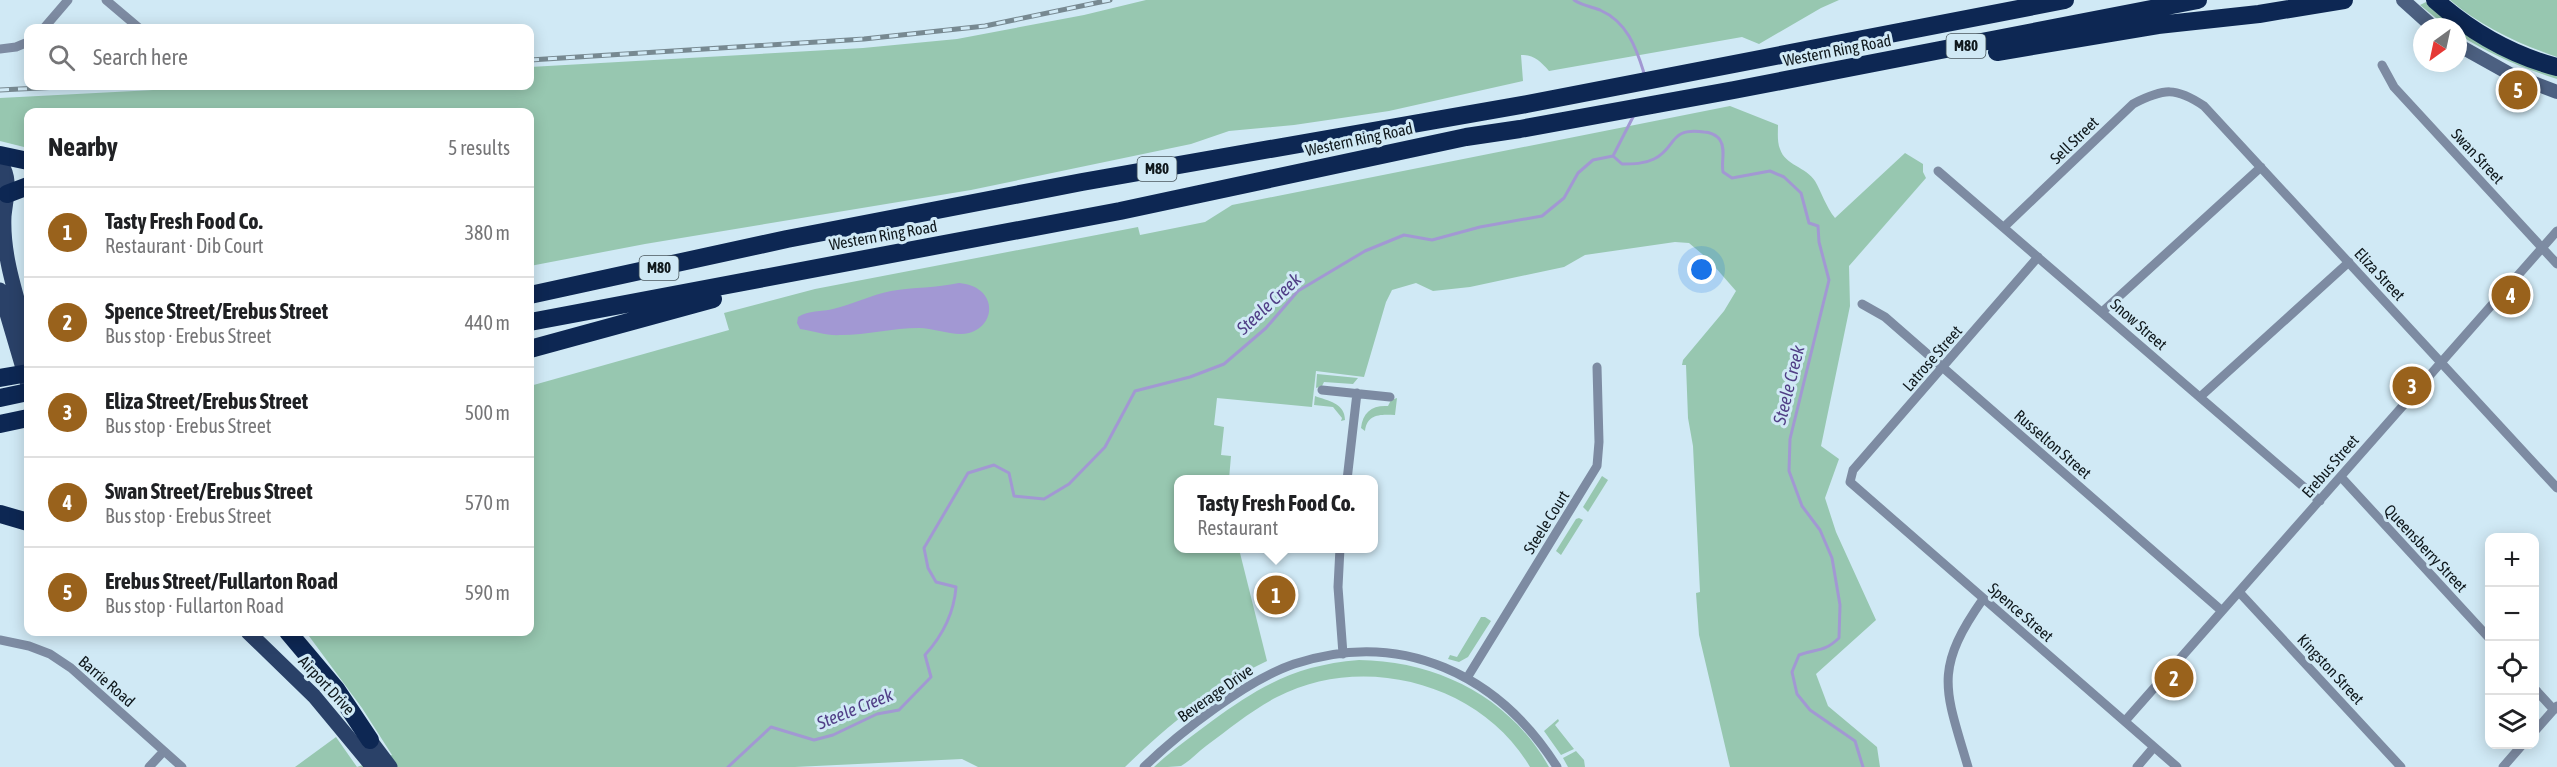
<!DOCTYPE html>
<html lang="en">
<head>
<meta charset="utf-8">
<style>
  body { margin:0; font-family:"Asap Condensed",sans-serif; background:#f6f6f6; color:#202124 }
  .controls { position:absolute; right:18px; bottom:18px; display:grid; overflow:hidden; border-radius:12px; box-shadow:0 3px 15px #0003 }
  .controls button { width:54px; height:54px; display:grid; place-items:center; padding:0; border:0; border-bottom:2px solid #e0e0e0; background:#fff; color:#202124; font:30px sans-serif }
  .compass { position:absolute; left:2413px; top:18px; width:54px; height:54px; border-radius:50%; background:#fff; box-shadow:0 3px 15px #0003; rotate:213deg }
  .you { position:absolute; left:1702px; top:270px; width:21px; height:21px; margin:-15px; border:4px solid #fff; border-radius:50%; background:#1a73e8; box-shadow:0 0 0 9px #1a73e833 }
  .badge { display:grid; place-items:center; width:39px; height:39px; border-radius:50%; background:#99621c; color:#fff; font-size:20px; font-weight:700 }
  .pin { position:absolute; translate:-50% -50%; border:3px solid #fff; box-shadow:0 2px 6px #0006 }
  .popup { position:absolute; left:1174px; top:475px; width:204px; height:78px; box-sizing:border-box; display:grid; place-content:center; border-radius:12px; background:#fff; filter:drop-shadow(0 2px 4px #0005); font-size:20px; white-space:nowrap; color:#757577 }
  .popup b { font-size:22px; color:#202124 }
  .popup::after { content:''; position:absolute; left:50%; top:100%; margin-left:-12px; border:12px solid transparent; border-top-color:#fff }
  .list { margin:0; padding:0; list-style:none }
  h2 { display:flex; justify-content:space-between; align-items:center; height:78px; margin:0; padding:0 24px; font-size:26px }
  h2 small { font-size:20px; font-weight:400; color:#757577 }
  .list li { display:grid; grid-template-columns:39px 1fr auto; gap:18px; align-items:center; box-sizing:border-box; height:90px; padding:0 24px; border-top:2px solid #e0e0e0 }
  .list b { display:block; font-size:22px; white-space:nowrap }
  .list p { margin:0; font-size:20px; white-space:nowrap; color:#757577 }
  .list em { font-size:20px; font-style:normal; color:#757577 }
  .icon { flex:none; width:33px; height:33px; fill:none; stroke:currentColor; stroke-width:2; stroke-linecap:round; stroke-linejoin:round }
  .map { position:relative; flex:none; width:2557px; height:767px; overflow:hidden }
  .search { position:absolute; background:#fff; box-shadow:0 3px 15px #0003; left:24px; top:24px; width:510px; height:66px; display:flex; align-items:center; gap:15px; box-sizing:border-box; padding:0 21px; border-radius:12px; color:#757577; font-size:22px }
  .panel { position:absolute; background:#fff; box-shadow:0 3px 15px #0003; left:24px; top:108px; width:510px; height:528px; border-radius:12px }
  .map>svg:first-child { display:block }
</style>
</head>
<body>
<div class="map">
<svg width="2557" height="767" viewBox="0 0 2557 767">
  <rect width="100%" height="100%" fill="#d0e9f5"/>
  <path fill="#97c7b0" d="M1146,0H1839L1821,8L1759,44L1742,37L1549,71C1540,61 1534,55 1521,55L1523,81L1389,111L1294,125L1229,131L1191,144L971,190L645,244L530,266V112H28V148L0,141V98L230,86H530V67L863,48L957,39L1084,15Z
    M2450,0H2557V57C2517,43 2482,27 2450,0Z
    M2426,2L2430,7L2557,74V79C2522,68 2489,54 2458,34V27H2447L2420,5Z
    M1730,106L1778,125C1778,132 1777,142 1780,149C1785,165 1806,167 1815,181C1821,191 1826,207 1835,218L1905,153L1923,164V172L1926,178L1849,266L1850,306L1821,446L1839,459L1825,498L1836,532L1876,620L1816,674L1828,706L1877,747L1880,767H1730L1699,635L1696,593L1700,592L1693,446L1688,418L1686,365H1682L1683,360L1724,311L1736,291L1708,259L1689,243L1675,242L1585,255L1564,267L1470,287L1433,291L1416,283L1392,290L1386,302L1364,377L1316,371L1312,407L1217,398L1214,425L1224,427L1221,455L1231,456L1229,479L1178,480V548L1239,549L1267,661C1217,684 1164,729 1125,767H978L962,759L795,767H295L336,737L357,767L392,755L362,708L306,632H530V386L729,330L724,313L815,289L1138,227L1140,235L1205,222L1232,205Z
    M1317,374L1358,378L1353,384L1324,382L1322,386L1316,388Z
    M1315,396C1328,401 1345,403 1345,420L1341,421L1342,418L1333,407L1314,405Z
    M1397,398L1395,415C1380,414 1367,414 1365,431L1361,428C1363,412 1372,405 1388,406L1391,400Z
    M1602,476L1608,480L1588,512L1583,507Z
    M1579,518L1583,520L1561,555L1556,551L1576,519Z
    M1481,617H1485L1491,621L1468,657L1459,662L1448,659L1450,655L1457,657Z
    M1359,660C1437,661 1510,697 1549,767H1530C1481,683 1363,652 1277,697C1252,710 1229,729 1206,746C1198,752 1190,761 1181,766C1174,767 1161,767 1154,767C1172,750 1192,736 1212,721C1261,685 1297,665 1359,660Z
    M1558,719L1559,721L1555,725L1574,749L1561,755L1544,731Z
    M1576,751L1584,760L1585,767H1568L1563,758Z"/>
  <path fill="#a298d3" d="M959,283C997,286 998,325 969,333C954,337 935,328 919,328C893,328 867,335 841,335C827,336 814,331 800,329L797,323L798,317C809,310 821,312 833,309C853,304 871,295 891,291C914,287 936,288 959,283Z"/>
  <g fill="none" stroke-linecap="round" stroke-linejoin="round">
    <path stroke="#a298d3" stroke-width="3" d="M1574,0C1583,6 1590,6 1600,10C1627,22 1636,47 1644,73
      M1634,115L1613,156L1622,164C1633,164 1644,164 1654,159C1677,148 1668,127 1704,132C1709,132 1717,135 1720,140C1726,149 1721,162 1723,172L1732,178L1770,171L1784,177L1801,193L1809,223L1818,226L1819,242L1829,280L1790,439L1789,471L1802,506L1820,530L1832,558L1840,605L1839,638C1823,653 1818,648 1799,655L1792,672L1797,694L1810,710L1855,741L1863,767
      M728,767L771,727L814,740L833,735L877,714L899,710L931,677L925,655C943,635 954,614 956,587L936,582L928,568L924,548L968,473L994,465L1009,473L1014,496L1044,499L1069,484L1105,447L1135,391L1190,377L1224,364L1266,328L1298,291L1365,251L1404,235L1432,240L1480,227L1542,216L1564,198L1578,173L1593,160L1613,156"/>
    <path stroke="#7d8ba2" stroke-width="9" d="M106,0L139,28
      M44,28L68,0
      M0,49L16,47L28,42
      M2382,65L2394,87L2557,264
      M1938,171L2320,501
      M2004,227L2133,104C2164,88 2176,87 2204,106L2557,488
      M2038,257L1853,470L1850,482L2177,767
      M1862,304L1885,317L2222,611
      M2102,312L2261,167
      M1322,390L1390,397
      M2200,397L2349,262
      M2341,477L2490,639
      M1347,480L1357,393
      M1340,548L1338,587L1343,654
      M2239,592L2401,767
      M0,640L29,646L50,654L71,668L182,767
      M1467,678L1597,466L1599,442L1597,367
      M2534,688L2554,710
      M2125,721L2557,231
      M2534,732L2557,706
      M149,767L164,751
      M1144,767C1180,732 1247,680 1294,664C1402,628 1499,675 1557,767
      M1968,767C1945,689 1933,670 1983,599
      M2137,767L2154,747
      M2503,767L2523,744"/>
    <path stroke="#4c6081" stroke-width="14" d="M2403,0L2433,27
      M2458,45L2510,74L2557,92"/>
    <path stroke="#2a4168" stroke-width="15" d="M0,162C12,180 6,196 4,216C2,258 18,299 28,339
      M0,290L28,385
      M248,632L314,696L373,767
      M363,731L390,767"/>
    <path stroke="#0d2753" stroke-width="18" d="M2435,0C2470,31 2511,55 2557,67
      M1997,52L2158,25L2259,14L2344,0
      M0,155L28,161
      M7,194L28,186
      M530,295L787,239L1082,182L1527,104L2065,0
      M530,322L1120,211L1466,137L1520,129L1734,90L2198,0
      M530,349L713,299
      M0,378L28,373
      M0,398L28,392
      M0,424L28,418
      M0,514L28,522
      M288,632L336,689L370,740"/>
    <defs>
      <path id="rail" d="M530,60L864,39L985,26L1110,0
        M0,90L79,86"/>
    </defs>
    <use href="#rail" stroke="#778991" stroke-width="5"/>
    <use href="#rail" stroke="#d0e9f5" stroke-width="3" stroke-dasharray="9" stroke-linecap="butt"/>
  </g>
  <g text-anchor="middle" stroke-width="6" stroke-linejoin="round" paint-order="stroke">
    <g fill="#d0e9f5" stroke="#49575d" stroke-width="1.5">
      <rect x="1946.5" y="34" width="39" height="24" rx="4.5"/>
      <rect x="1137.5" y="157" width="39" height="24" rx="4.5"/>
      <rect x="639.5" y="256" width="39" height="24" rx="4.5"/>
    </g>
    <g font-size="15" font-weight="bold" fill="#0f181c">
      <text x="1966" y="51">M80</text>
      <text x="1157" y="174">M80</text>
      <text x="659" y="273">M80</text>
    </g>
    <g font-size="16" fill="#0f181c" stroke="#d0e9f5">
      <text transform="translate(1837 50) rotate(-11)" y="6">Western Ring Road</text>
      <text transform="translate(1359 139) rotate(-12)" y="6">Western Ring Road</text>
      <text transform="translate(2074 140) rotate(-44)" y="6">Sell Street</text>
      <text transform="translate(2478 156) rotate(47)" y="6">Swan Street</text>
      <text transform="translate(883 235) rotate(-10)" y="6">Western Ring Road</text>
      <text transform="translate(2380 274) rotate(47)" y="6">Eliza Street</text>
      <text transform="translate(2139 324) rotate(41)" y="6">Snow Street</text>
      <text transform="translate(1932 358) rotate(-49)" y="6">Latrose Street</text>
      <text transform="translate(2053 444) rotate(41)" y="6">Russelton Street</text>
      <text transform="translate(2330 466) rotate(-49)" y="6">Erebus Street</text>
      <text transform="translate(1546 522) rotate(-58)" y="6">Steele Court</text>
      <text transform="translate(2426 548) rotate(47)" y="6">Queensberry Street</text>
      <text transform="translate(2021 612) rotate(41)" y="6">Spence Street</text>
      <text transform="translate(2331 669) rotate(47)" y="6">Kingston Street</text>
      <text transform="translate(107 681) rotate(41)" y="6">Barrie Road</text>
      <text transform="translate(327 685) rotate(47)" y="6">Airport Drive</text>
      <text transform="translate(1215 693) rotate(-35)" y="6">Beverage Drive</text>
    </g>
    <g font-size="18" font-style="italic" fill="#503e86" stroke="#d0e9f5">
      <text transform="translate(1269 304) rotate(-43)" y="6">Steele Creek</text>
      <text transform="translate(1789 385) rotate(-76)" y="6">Steele Creek</text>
      <text transform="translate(855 709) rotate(-22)" y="6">Steele Creek</text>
    </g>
  </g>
</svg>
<div class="controls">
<button>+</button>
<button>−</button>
<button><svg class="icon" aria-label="locate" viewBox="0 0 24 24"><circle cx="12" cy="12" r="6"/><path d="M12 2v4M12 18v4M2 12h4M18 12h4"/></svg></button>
<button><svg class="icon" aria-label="layers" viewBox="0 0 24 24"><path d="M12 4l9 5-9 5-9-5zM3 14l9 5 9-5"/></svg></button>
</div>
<svg class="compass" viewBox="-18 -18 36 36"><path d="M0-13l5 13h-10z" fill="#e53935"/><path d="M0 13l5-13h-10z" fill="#757577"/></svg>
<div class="you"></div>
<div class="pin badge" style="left:1276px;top:595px">1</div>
<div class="popup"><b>Tasty Fresh Food Co.</b>Restaurant</div>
<div class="pin badge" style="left:2174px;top:678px">2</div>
<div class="pin badge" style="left:2412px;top:386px">3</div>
<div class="pin badge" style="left:2511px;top:295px">4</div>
<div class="pin badge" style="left:2518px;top:90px">5</div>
<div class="search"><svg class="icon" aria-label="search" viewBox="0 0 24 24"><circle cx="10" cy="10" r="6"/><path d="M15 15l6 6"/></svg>Search here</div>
<section class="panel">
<h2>Nearby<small>5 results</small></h2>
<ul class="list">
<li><span class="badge">1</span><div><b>Tasty Fresh Food Co.</b><p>Restaurant · Dib Court</p></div><em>380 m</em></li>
<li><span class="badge">2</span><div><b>Spence Street/Erebus Street</b><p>Bus stop · Erebus Street</p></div><em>440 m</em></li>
<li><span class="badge">3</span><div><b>Eliza Street/Erebus Street</b><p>Bus stop · Erebus Street</p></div><em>500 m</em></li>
<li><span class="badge">4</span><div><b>Swan Street/Erebus Street</b><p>Bus stop · Erebus Street</p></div><em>570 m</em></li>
<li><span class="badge">5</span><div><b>Erebus Street/Fullarton Road</b><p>Bus stop · Fullarton Road</p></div><em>590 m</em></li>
</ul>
</section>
</div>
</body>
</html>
